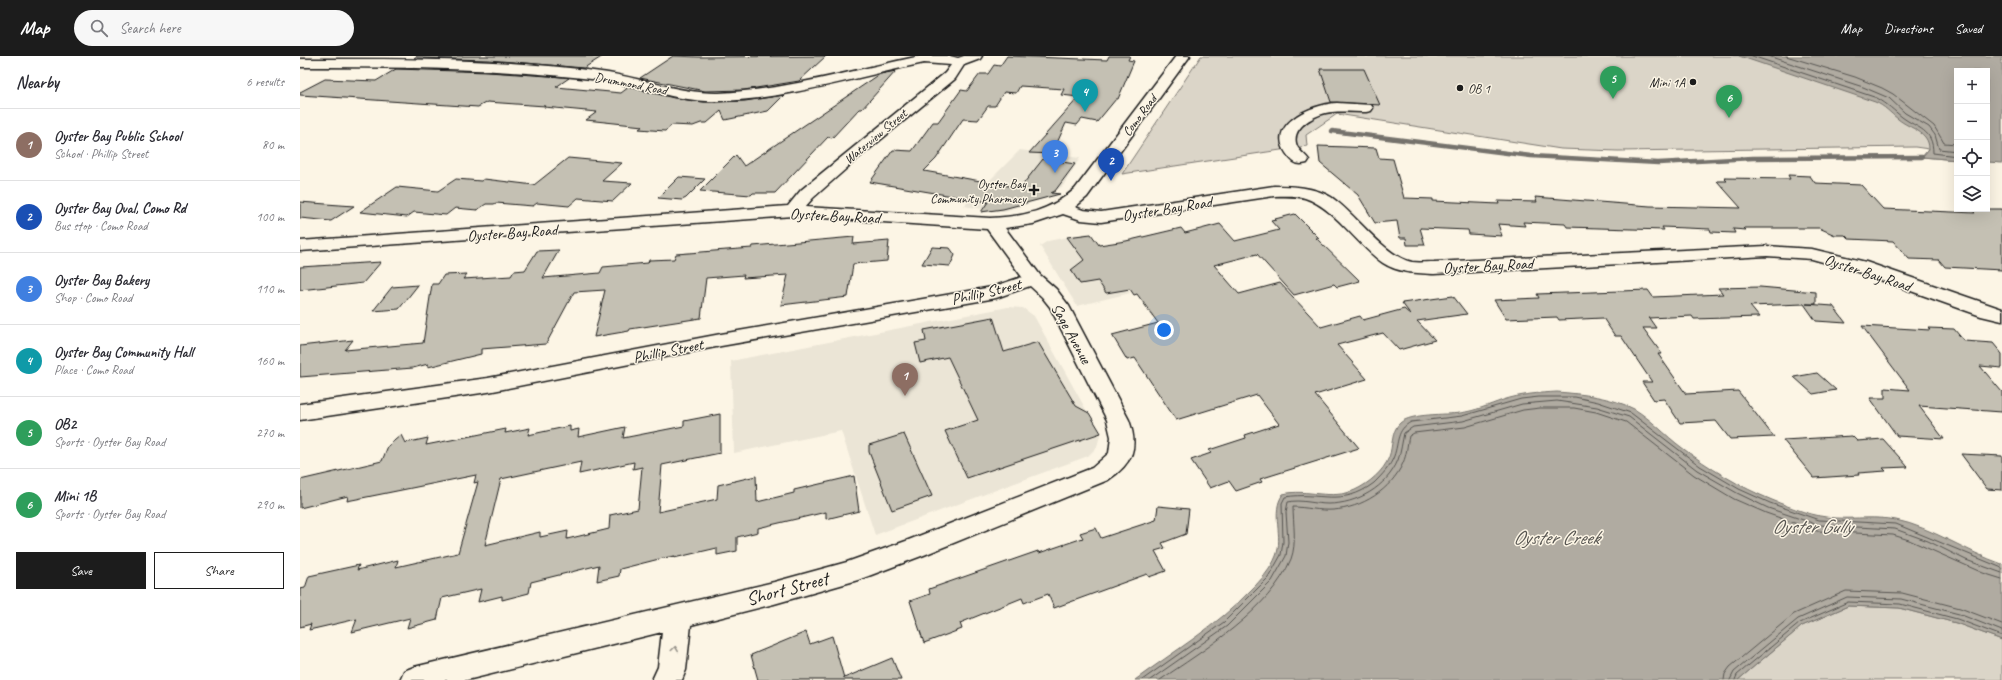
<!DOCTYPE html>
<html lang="en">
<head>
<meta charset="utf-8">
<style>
  body { margin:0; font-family:Caveat,sans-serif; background:#f7f7f7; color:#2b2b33 }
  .controls { position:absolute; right:12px; top:12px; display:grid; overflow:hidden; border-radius:0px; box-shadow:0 4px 16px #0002 }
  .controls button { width:36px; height:36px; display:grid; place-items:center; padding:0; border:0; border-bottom:1px solid #e1e1e2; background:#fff; color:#2b2b33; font:20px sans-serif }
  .you { position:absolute; left:864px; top:274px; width:14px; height:14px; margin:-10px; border:3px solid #fff; border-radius:50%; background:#1a73e8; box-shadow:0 0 0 6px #1a73e833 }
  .badge { display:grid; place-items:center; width:26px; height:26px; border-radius:50%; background:#1c1c1c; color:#fff; font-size:13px; font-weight:700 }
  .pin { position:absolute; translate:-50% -33px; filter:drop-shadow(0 1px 2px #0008) }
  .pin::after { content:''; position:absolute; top:21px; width:14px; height:12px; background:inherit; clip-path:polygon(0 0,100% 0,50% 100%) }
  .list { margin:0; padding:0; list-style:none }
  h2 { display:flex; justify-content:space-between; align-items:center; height:52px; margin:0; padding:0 16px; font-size:17px }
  h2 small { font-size:13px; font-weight:400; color:#7c7c81 }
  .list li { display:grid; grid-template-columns:26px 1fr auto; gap:12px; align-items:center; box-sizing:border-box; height:72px; padding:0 16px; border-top:1px solid #e1e1e2 }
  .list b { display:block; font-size:15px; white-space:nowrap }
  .list p { margin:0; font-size:13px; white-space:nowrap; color:#7c7c81 }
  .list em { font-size:13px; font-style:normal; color:#7c7c81 }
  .actions { display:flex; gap:8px; padding:12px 16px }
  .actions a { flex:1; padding:9px 0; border:1px solid #1c1c1c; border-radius:0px; text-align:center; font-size:14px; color:#1c1c1c }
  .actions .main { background:#1c1c1c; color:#fff }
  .icon { flex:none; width:22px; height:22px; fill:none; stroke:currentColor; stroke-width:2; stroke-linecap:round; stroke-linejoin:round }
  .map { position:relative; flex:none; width:1702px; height:624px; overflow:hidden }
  header { display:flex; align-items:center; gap:24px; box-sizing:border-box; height:56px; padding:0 20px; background:#1c1c1c; color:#fff }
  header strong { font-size:19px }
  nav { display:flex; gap:22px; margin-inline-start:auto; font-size:14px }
  .search { width:280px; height:36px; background:#f7f7f7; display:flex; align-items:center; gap:10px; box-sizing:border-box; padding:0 14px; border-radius:22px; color:#7c7c81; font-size:15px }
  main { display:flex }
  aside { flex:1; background:#fff }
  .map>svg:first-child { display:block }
</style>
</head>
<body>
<header>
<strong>Map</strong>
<div class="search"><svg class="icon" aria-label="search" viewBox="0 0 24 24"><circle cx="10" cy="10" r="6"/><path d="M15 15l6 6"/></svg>Search here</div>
<nav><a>Map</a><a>Directions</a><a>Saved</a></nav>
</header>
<main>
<aside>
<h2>Nearby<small>6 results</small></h2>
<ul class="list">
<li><span class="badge" style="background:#8d6e63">1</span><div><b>Oyster Bay Public School</b><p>School · Phillip Street</p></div><em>80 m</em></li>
<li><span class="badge" style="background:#1a4fb4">2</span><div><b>Oyster Bay Oval, Como Rd</b><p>Bus stop · Como Road</p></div><em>100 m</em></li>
<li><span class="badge" style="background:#3f7fe0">3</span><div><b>Oyster Bay Bakery</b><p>Shop · Como Road</p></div><em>110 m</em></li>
<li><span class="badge" style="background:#0f9aa8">4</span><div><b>Oyster Bay Community Hall</b><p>Place · Como Road</p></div><em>160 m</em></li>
<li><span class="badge" style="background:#2e9e5b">5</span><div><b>OB2</b><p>Sports · Oyster Bay Road</p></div><em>270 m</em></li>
<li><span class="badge" style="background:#2e9e5b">6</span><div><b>Mini 1B</b><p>Sports · Oyster Bay Road</p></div><em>290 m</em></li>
</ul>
<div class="actions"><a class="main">Save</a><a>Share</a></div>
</aside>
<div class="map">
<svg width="1702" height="624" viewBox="0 0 1702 624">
  <rect width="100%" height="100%" fill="#fcf5e5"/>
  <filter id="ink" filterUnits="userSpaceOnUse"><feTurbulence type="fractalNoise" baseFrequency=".025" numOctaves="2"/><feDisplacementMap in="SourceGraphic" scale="8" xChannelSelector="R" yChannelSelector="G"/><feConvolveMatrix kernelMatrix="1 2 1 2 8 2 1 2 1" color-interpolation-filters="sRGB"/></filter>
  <g filter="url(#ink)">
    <path fill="#ebe5d6" d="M720,94L780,102L763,130L743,143L702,156L664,150Z
      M788,177L830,237L777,250L740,190L748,185Z
      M708,251L723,252L734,260L800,379L797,391L788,400L575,479L541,375L434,397L431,305Z"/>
    <path fill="#dbd5c8" stroke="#7c7872" d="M901,0H1464L1657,78V104L1622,101L1629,93L1615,91L1318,95L1261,93L1037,58L1006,79L1007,90L822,118Z
      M1548,550L1599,552L1656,567L1702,584V624H1438L1502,570Z"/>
    <path fill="#b0aba1" stroke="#75726c" d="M1439,0H1702V107L1687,106V15H1657V104L1622,101L1629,93C1629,75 1610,73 1598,63C1590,57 1585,50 1575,46Z
      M1257,336C1283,338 1311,341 1334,353C1351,363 1365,379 1381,391C1409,412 1440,431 1472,444C1492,452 1514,461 1536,462C1556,463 1576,460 1596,464C1631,471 1667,496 1702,508V584L1656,567L1599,552L1548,550L1502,570L1438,624H835C874,595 917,570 951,534C961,524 971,513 976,500C984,480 970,456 983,438C1007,432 1031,445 1055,434C1068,428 1084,415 1089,401C1093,390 1091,375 1100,367C1111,357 1145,359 1160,357C1175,355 1189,349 1203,344C1221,338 1239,337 1257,336Z"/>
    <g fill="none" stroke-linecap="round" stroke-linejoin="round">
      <path stroke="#575551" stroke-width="1" d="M1452,0L1577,42C1589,49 1593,54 1602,61C1618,73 1633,73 1633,97L1657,100
        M1468,0L1563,31L1589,42L1605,57L1629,71L1635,79L1639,93L1657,95
        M1486,0L1555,21L1582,32L1593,38L1634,70L1644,87L1657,88
        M842,624L924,566L968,522L981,499L983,486L982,447L985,441C1020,435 1041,452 1074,427C1082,419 1090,411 1094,400C1099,386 1096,374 1111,366L1162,360L1221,343L1239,341H1275L1298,346L1331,357L1400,410L1439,433L1470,447L1519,464L1596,468L1702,512
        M850,624L927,570L972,525L986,500L988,486L986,456L988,446C1001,443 1015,448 1028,448C1057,448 1087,431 1098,404C1101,396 1102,386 1104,377L1113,371L1163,365L1222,348L1257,345L1297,351L1329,361L1397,414L1437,437L1468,452L1518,469L1595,473L1628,485L1666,504L1702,517
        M860,624C904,594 970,554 991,503C997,487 993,467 993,451C1006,451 1019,455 1033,454C1062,452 1091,434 1103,407C1107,398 1107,389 1109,380L1114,377L1165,371L1223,354L1240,352H1274L1296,356L1326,366L1394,419L1434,443L1466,457L1517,475L1593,479L1609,484L1683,517L1702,523
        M1424,624L1425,618L1430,611L1494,558L1546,535L1602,537L1660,552L1702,568
        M1430,624L1434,616L1498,563L1547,541L1601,543L1659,558L1702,575
        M1435,624L1437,619L1500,567L1548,546L1600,548L1657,563L1702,580"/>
      <path stroke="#75726c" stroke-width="4.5" d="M1032,75L1231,100L1358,107L1453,102L1622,101"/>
    </g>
    <path fill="#c4c0b3" stroke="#1c1c1c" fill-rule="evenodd" d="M117,0H303L284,12L189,4L114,2Z
      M373,0L400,1L526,0L499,25L444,34L405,35L340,22Z
      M707,0L807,4L809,0H830L828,4L834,5L818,43H816L797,66L782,63L777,69L766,67L752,98L729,97L779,41L761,39L764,33L720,30L716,37L704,36L695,50H688L678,64L663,63L636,103L624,115L720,132L743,103L775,108L755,135L751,137L760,138L703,153L681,156L688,146L570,126L593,94L612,95L633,66H638L661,34L667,35L680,18H688L694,9L700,10Z
      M96,13L188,16L263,21L269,22L256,31L321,37L329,31L374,42L404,46L445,45L484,39L468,55L425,64L421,55L407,67H401L393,70L372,69L365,75L339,73L343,70L286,64L297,56L244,51L245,50L187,46L178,51L0,39V36L25,23L76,25Z
      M1020,13H1064L1080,49L1031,46Z
      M596,15L562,53H559L532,82L528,81L475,137H453L451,139L400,135L436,99L444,110L580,18Z
      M1018,90L1076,92L1079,102L1093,103L1104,142L1133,143V145L1199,148L1198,145L1237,146L1235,141L1350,150L1441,152L1417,125H1427L1424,122L1490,123L1488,119L1510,120L1515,127L1561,129L1583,153L1675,157L1671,153H1702V214L1645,211L1639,204L1609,203L1593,185L1549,183L1545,179H1535L1519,172H1444L1446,174L1433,173L1435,177L1411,176L1410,173L1362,171L1364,174L1267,171L1265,168L1223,166L1225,170L1198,168L1202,180L1169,178L1168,174L1120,172L1125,189H1107L1106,182H1100L1097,165L1075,167L1058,139L1020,107Z
      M268,102L322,107L302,125L332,127L313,145L278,142L269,150L237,147L233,150L196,147L194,148H186L177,154L155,152L146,159L114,156L107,161L60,156L97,131L138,135L156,123L181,125L184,123L234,129Z
      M379,121L405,123L386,142L382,144L358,142Z
      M0,146L26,148L54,150L31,165L0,162Z
      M995,158L1019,182H1016L1060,225L1037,231L1034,228L994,239L957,198L914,209L939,238L980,227L1021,271L1060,260L1063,264L1104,253L1111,259L1102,247L1153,240L1167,258L1117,265L1135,284L1099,294L1083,277L1037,289L1067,323L1015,339L1059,392L960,423L962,426L936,435L929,425L910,432L891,404L911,397L909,394L946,382L945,379L979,368L957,339L876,364L835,302L827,304L812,279L858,267L837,238L834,239L830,233L806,237L798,225L780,228L771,214L784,204L767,181L791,178L799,189L826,185L881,172L885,177L920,168L935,185L979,174L971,165L976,164L975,163Z
      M554,181L553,188L589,185L587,205L553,208L548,241L481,249L488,219L443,222L444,219L406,222L401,262L330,273L329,275L294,281L305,234L274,236L246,288L181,293V298L128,311V308L113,312L0,321V290L53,284L45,294L123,287L132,228H138L144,219L167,218L163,223L211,220L214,215L225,214L237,195L259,194L243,222L300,217L303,211L348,207L349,204L374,203L376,198L452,192L453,190Z
      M632,191L650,192L655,199L650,210L622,208Z
      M81,206L63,227L0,234V211Z
      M118,229L99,253L73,255L92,231Z
      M1460,231L1516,236V248H1506L1533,250L1546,267L1516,265L1504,248L1450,250L1459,261L1394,263L1392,260L1349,262L1356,272H1343L1362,298H1358L1386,338L1438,335L1474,381L1430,383L1416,365L1380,367L1364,343L1354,344L1342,326H1352L1321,280H1315L1303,262L1259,264L1257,261L1206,263L1194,244L1239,242L1237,238L1348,234L1353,241L1423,238L1418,232Z
      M693,261L704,296L738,286L776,350L789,357L801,377L667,422L645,375L678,364L648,301L620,307L615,287L626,285L624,274Z
      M1562,270L1630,274L1628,272L1654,273L1664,285L1693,287L1702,298V312L1680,310L1702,336V356L1619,350L1644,383L1597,380L1570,342H1585V332L1610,334Z
      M1517,317L1536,334L1513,338L1494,321Z
      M420,358V397L362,409L358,456L417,443L418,429L456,420L457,446L494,437V434L554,420L559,455L526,463V456L458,472V476L437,481V495L417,499V492L374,502L375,500L363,502L320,513L319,520L297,525L299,509L231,526L229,537L202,544V540L178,546L181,533L142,542L137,564L107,572L110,562L52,576L57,563L9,574L11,568L0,571V533L5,532L9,520L59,509L57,514L98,504L96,511L158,497L178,426L174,427L176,419L47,445L48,440L0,452V424L82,405L88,390L101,379L105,387L128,382L126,389L206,373L205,377L230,372L228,379L270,370V375L279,373L278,381L325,371L323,382L384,370V365ZM281,406L279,418L334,406L333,413L342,411L338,453L310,459L309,473L267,483L268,475L240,481V476L185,489L201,423Z
      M604,378L632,440L592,454L569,396V389Z
      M1552,380L1557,385L1583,383L1608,411L1583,412L1586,415L1558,417L1559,419L1514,422L1483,384Z
      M1661,398L1702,400V434L1687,433Z
      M858,450L889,453L886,478L862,487L865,492L855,495L866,515L849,521L847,518L754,552L748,538L724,547L722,542L660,567L662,573L624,587L610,545L630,538L629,533L738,495L739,497L783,482L780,477L796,472L801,482L856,464Z
      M506,576L510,588L532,580L544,622L592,602L601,624H458L451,599Z"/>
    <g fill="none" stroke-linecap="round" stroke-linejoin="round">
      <defs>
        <path id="minor" d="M620,0H650L658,2L664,0H682L680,3L664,9L655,23L557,103L513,142L505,151L690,162C723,161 750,155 775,133L876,0H890L787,141L775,151L783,154L801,156L974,130C993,130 1014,131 1031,141C1055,157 1084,200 1112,206C1119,207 1127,206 1134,206L1467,190L1512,193L1566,206L1702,253V265L1681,260L1552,214L1512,203L1467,200L1134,218C1117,217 1098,217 1083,207C1057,189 1035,152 1005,142C995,139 984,140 974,140L801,166L781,164L763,158L733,168L705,172L740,219L756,233L769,250L829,364C839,392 833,407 808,424L624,499L558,524L474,548L391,569L386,614L382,624H352L358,611L362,576L167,624H100L104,615L114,611L474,526L547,506L606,485L792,412L809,397L811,381L807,364L750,251L742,241L730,230L696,242L421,290L188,336L0,364V348L188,322L421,278L692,231L722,221L687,173L493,160L0,195V185L488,150L501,134L645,17L651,9L624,7C557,21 487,43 419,45C379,47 339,29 300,24C201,12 100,11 0,11V3C100,3 202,2 301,16C339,21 381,38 419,37C487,34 554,14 620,0Z
          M1037,47L1071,49L1073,52L1071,55L1066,56C1055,56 1043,55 1032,56C1018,57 992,70 996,87C997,94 1005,98 1009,104L1007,107C999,109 995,108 990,102C961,70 1011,48 1037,47Z"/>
      </defs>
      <use href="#minor" stroke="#1c1c1c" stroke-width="3"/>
      <use href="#minor" fill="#fcf5e5" fill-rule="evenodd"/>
    </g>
    <defs><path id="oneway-chevron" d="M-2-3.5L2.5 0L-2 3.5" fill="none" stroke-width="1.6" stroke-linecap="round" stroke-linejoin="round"/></defs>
    <use stroke="#97938b" href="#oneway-chevron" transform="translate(375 593) rotate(-82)"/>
  </g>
  <g fill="#1c1c1c" stroke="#fcf5e5" stroke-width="1.5">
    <circle cx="1393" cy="26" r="4"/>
    <circle cx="1160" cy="32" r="4"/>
    <path d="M732 128h4v4h4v4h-4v4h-4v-4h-4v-4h4z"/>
  </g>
  <g text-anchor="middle" stroke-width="3" stroke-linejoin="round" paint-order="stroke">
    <g font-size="13" fill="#1c1c1c" stroke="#fcf5e5" text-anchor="end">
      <text x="1385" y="31">Mini 1A</text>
      <text x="1168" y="37" text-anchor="start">OB 1</text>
      <text x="726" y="132">Oyster Bay<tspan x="726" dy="15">Community Pharmacy</tspan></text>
    </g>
    <g font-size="13" fill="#1c1c1c" stroke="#fcf5e5">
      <text transform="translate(331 27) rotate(11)" y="5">Drummond Road</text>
      <text transform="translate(839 59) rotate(-53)" y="5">Como Road</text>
      <text transform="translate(575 80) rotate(-40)" y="5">Waterview Street</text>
    </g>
    <g font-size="16" fill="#1c1c1c" stroke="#fcf5e5">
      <text transform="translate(867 152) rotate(-9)" y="6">Oyster Bay Road</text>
      <text transform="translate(535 159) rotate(3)" y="6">Oyster Bay Road</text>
      <text transform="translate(212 176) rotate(-4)" y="6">Oyster Bay Road</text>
      <text transform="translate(1188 209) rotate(-3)" y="6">Oyster Bay Road</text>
      <text transform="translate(1568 216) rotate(18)" y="6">Oyster Bay Road</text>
      <text transform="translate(686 235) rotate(-13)" y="6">Phillip Street</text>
      <text transform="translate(772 277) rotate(61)" y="6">Sage Avenue</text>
      <text transform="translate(368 294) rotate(-11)" y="6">Phillip Street</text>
    </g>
    <g font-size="19" fill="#1c1c1c" stroke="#fcf5e5">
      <text transform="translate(487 532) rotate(-15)" y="7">Short Street</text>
    </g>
    <g font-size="20" font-style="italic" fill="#575551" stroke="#fcf5e5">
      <text x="1512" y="477">Oyster Gully</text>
      <text x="1256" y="488">Oyster Creek</text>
    </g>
  </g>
</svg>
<div class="controls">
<button>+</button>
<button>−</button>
<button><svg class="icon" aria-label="locate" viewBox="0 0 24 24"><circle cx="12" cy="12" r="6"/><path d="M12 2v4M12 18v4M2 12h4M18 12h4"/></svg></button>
<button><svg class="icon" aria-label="layers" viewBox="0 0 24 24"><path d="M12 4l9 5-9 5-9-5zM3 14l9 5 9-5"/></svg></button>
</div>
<div class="you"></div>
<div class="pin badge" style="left:605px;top:340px;background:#8d6e63">1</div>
<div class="pin badge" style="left:811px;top:125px;background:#1a4fb4">2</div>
<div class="pin badge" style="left:755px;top:117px;background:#3f7fe0">3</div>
<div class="pin badge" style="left:785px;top:56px;background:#0f9aa8">4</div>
<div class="pin badge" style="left:1313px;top:43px;background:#2e9e5b">5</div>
<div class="pin badge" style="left:1429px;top:62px;background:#2e9e5b">6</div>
</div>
</main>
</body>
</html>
